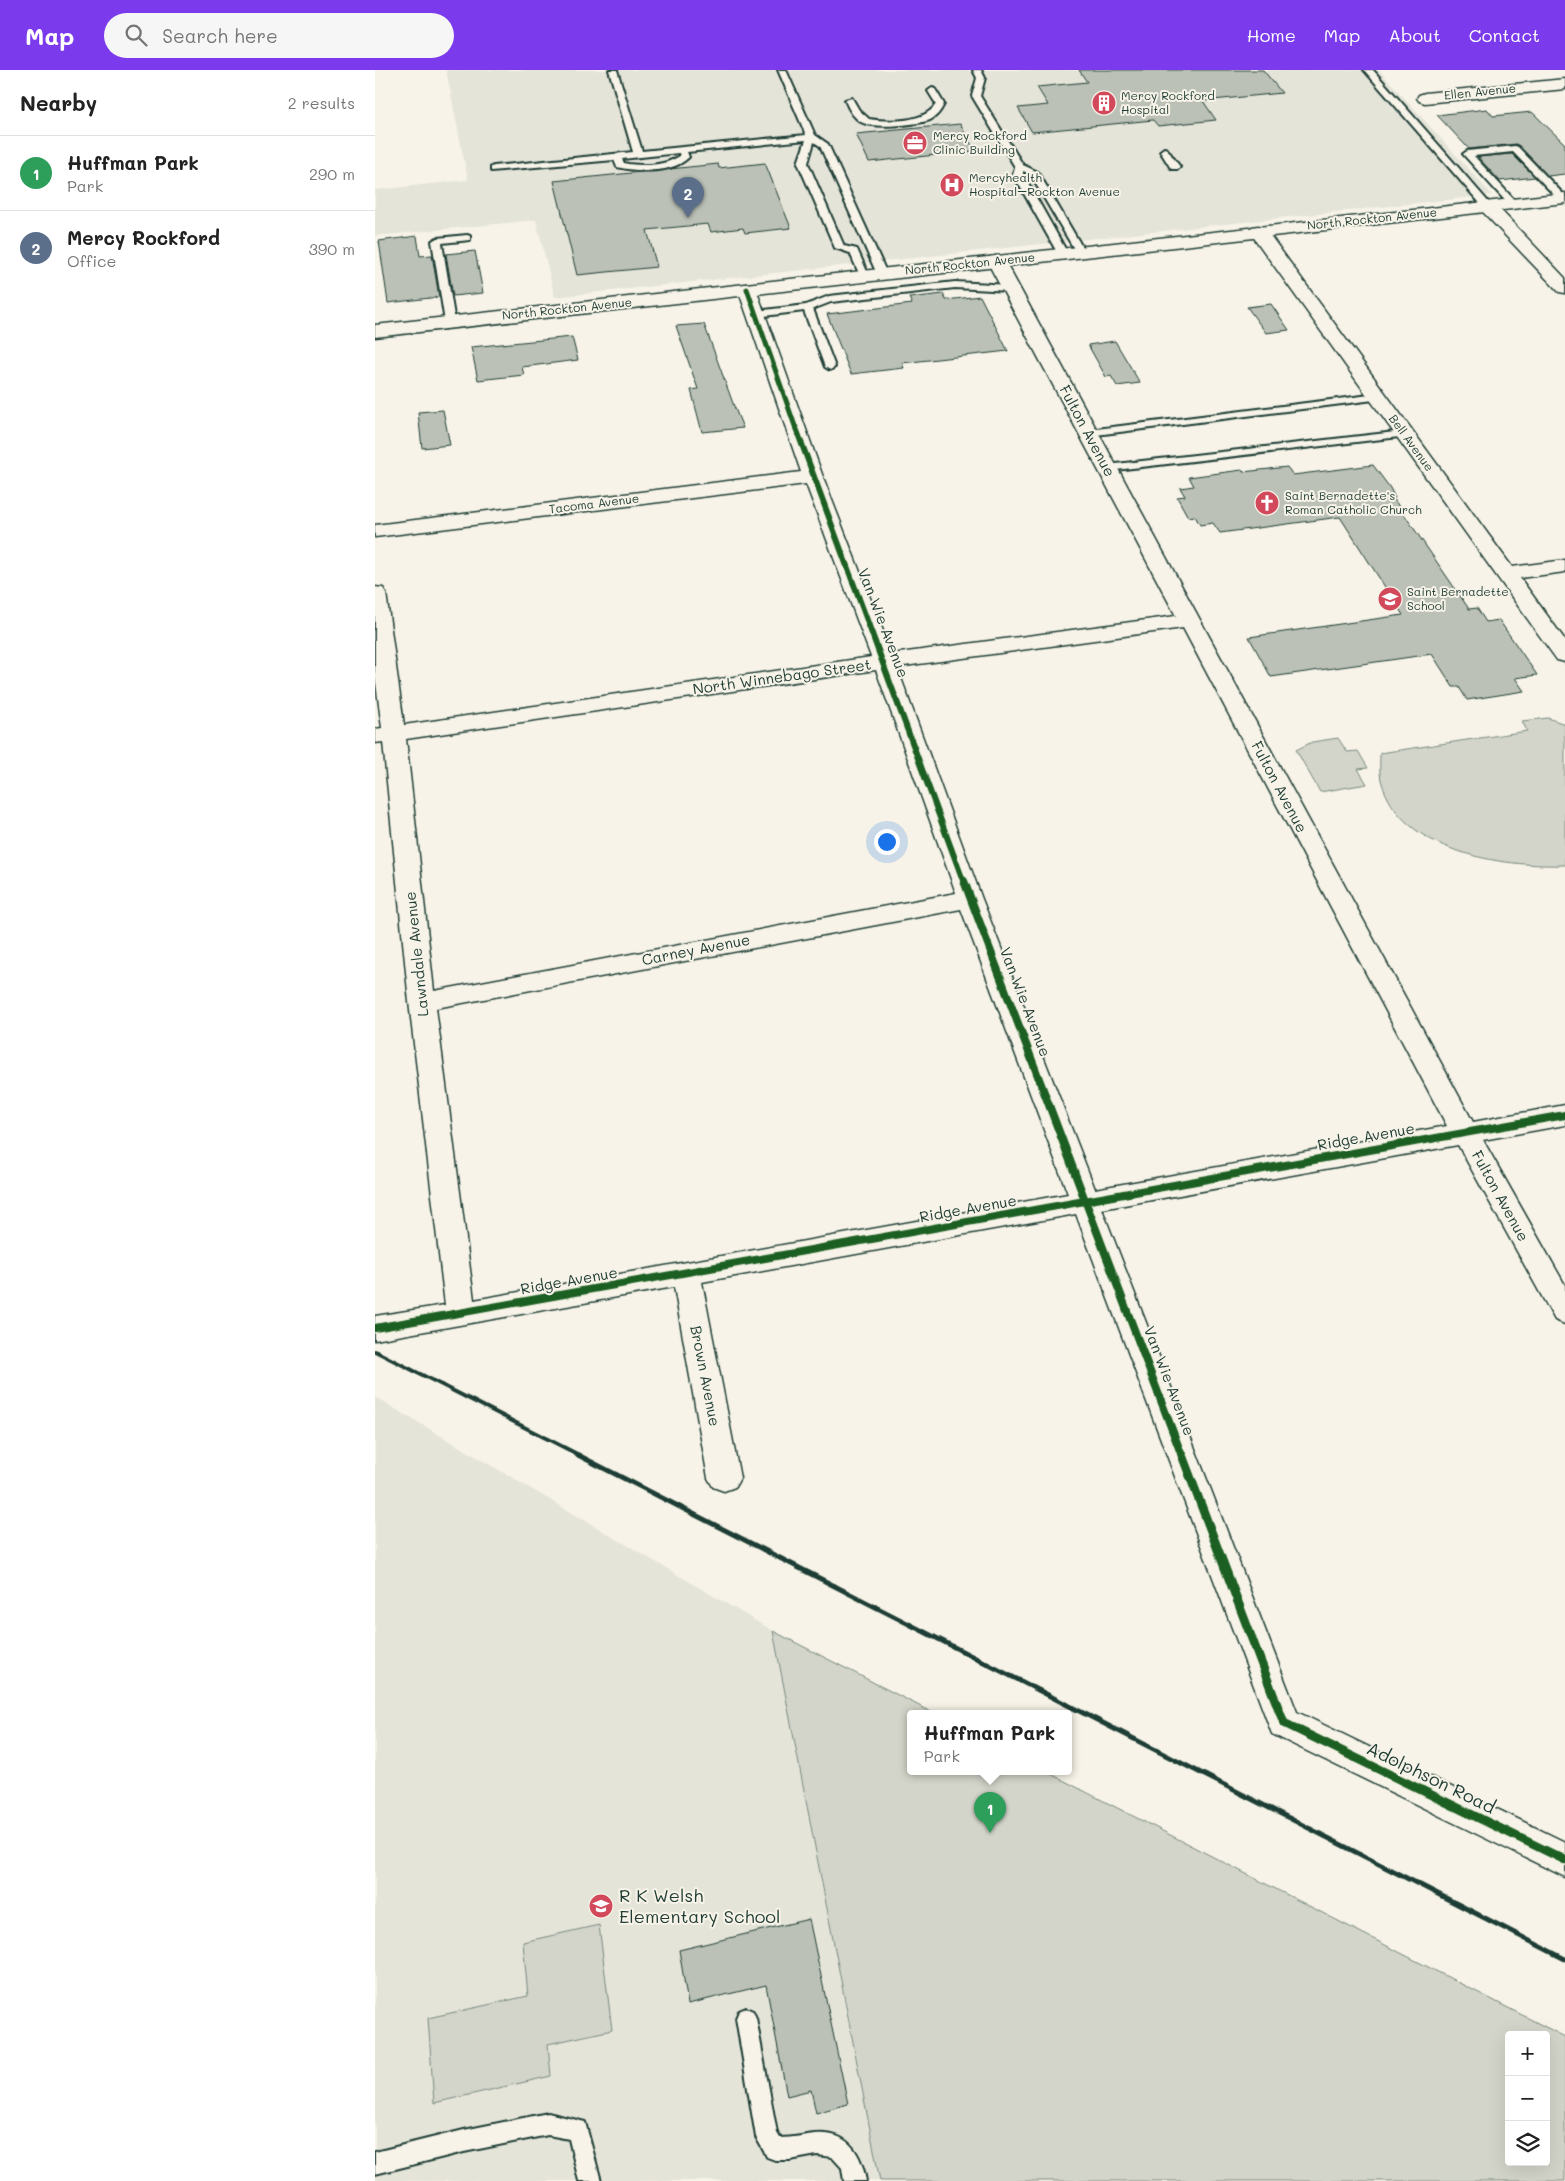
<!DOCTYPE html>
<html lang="en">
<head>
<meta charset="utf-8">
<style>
  body { margin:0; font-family:Mali,sans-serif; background:#f6f6f6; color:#222 }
  .controls { position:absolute; right:15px; bottom:15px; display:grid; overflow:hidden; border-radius:5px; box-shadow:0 5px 20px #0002 }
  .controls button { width:45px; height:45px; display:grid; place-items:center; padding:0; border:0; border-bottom:1px solid #e0e0e0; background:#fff; color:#222; font:25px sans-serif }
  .you { position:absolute; left:511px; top:771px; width:18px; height:18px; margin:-12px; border:4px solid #fff; border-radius:50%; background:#1a73e8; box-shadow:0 0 0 8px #1a73e833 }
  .badge { display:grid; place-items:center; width:32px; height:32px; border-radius:50%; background:#7c3aed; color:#fff; font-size:16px; font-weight:700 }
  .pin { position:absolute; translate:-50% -41px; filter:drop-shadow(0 1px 2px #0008) }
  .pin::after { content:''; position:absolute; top:26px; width:18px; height:15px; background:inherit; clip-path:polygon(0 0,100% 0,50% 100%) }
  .popup { position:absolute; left:532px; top:1640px; width:165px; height:65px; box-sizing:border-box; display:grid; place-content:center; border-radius:5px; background:#fff; filter:drop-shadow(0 1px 4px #0005); font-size:16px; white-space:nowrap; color:#767676 }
  .popup b { font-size:19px; color:#222 }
  .popup::after { content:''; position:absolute; left:50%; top:100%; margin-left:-10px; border:10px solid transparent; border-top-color:#fff }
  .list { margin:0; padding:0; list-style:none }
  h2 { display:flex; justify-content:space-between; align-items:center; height:65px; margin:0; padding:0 20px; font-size:21px }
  h2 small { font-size:16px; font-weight:400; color:#767676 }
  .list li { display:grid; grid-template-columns:32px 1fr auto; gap:15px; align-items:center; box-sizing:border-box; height:75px; padding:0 20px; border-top:1px solid #e0e0e0 }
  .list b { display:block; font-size:19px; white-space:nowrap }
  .list p { margin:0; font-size:16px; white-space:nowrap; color:#767676 }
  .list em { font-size:16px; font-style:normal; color:#767676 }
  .icon { flex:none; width:28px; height:28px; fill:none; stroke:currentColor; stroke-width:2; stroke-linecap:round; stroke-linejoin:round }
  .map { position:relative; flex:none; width:1190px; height:2111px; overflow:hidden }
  header { display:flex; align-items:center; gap:30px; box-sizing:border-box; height:70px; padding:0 25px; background:#7c3aed; color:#fff }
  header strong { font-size:24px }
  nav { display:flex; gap:28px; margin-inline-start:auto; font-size:18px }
  .search { width:350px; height:45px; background:#f6f6f6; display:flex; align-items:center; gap:12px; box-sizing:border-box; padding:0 18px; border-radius:28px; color:#767676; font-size:19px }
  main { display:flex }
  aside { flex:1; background:#fff }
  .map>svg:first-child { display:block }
</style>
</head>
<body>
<header>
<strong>Map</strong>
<div class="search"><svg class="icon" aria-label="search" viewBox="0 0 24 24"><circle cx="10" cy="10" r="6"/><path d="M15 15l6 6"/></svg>Search here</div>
<nav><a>Home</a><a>Map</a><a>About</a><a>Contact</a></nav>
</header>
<main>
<aside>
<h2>Nearby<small>2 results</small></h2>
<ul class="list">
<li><span class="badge" style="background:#2e9e5b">1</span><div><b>Huffman Park</b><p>Park</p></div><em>290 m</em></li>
<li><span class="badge" style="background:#5c6f8a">2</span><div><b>Mercy Rockford</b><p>Office</p></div><em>390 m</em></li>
</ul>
</aside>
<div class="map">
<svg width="1190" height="2111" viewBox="0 0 1190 2111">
  <rect width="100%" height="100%" fill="#f7f3e8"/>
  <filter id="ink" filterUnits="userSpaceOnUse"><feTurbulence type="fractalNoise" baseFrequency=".02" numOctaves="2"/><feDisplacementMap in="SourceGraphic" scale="10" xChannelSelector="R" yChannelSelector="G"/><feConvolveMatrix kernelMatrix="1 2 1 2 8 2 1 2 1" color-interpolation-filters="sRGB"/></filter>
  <g filter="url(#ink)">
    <path fill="#e5e4d9" d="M71,0H1004L1117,125L180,227L161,150L0,166V120L93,110Z
      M0,1327L398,1561L505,2111H0Z"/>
    <path fill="#d3d5ca" stroke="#79897f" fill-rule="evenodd" d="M1173,648L1190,654V795C1127,797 1025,783 1006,710C1004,702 1005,691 1005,683L1152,661L1147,651Z
      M963,668L972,682L983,681L993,698L983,699L992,714L945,722L921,680L937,672Z
      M398,1561L560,1644H536V1702H672L1190,1967V2111H505ZM1134,1965H1171V2092H1134Z
      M224,1855L237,1960L173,1974L176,2006L59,2033L53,1948L153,1926L148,1872Z"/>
    <path fill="#bbc1b6" stroke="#1f3d34" d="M704,0H888L907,23L828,31L841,50L783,56L778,50L657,62L643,38L673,35L662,17L712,12Z
      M1112,39L1118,46L1157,42L1190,74V104L1173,106L1144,76L1141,74L1094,79L1062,45Z
      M585,54L600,81L494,92L481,64Z
      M1137,84L1160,107L1125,111L1103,87Z
      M390,93L416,158L370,163L368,158L336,162L333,154L272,160L282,197L202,205L179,111L343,94L344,98Z
      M42,166L45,186L57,185L64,227L13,233L4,171Z
      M100,181L108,223L78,226L71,184Z
      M568,224L571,230L605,226L633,281L527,293L529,298L476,304L452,244L537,234L534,228Z
      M896,234L914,260L891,263L872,237Z
      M329,254L359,336L368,358L327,362L316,320L323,319L301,256Z
      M197,267L203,290L147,297L149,305L103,310L96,277Z
      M740,271L765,313L742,316L736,306L731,307L713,275Z
      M68,340L75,375L47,378L43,342Z
      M998,395L1015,418L1020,428H1018L1094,539L1102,538L1111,552L1124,550L1162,605L1140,608L1149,621L1092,630L1084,617H1078L1057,584L896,607L874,567L1028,545L965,447L845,463L838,453L825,455L820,446L813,447L802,427L810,426L805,418L819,416L814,407L867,400L868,402L912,397L918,405Z
      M434,1849L473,2034L441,2043L436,2020L412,2026L391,1915L313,1934L304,1880Z"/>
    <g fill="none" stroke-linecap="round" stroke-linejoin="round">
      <defs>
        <path id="lane" d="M234,0H242L267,81L431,65L403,0H411L440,65L453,74L512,204L510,206L507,207L502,204L445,76L439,72L433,93L469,176L482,179L494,206L492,208H486L475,183L460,178L423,93L431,70L312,82L314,87C297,104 264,102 242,97L239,90L116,101V97L119,96L258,82ZM304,83L305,86C289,96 271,96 253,94L249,93L247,89Z
          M598,0H606L610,8L605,26L648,95L663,102L710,182L708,184H702L655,104L648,101V104L693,184L688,187L683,184L638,104L640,97L597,26L602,8Z
          M989,0H998L1116,135V139H1110Z
          M557,18L560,19L569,34L568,36C565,42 561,47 555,50C540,55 499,59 486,52C478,47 473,38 470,30L477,28L484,40L494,49C514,52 550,53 561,34L553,21Z
          M1140,76L1143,77L1190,126V131H1185L1138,82L1099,86L1143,134L1138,137L1135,136L1088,84L1092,81Z
          M789,78L792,79L805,97L803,99H797L795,97L785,81Z
          M92,165L95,166V170L67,173L80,252L75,255L70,252L57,171L62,168Z
          M580,212L635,215L640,218L635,221L580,218L456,232L438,239L460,297L455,300L450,297L429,241L381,247L376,244L381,241L431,235L454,226Z
          M1003,324L1008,327L1007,329L713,366L708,363L713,360Z
          M1029,361L1033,362L1034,364L1033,366L732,401L727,398L732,395Z
          M371,1938L378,1941L381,1948L402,2063L405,2068C418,2068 429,2065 440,2064C473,2061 486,2082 491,2111H469L467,2098L457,2087L442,2085L415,2090H400L392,2087L381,2067L361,1948L364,1941Z
          M173,2043L210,2052L226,2111H204L194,2069L173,2065L89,2082L0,2104V2082L89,2060Z"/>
        <path id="street" d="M1190,9V19L1050,33L1044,31L1042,28L1044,25L1050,23Z
          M1113,132L1119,133L1190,208V223L1184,222L1107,141L1104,137L1107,133Z
          M883,156L889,157L1137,497L1190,490V502L1145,508L1190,570V592L1182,590L877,165L874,161L877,157Z
          M621,186L627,187L630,191L1098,1052L1190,1035V1055L1108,1070L1190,1215V1254L1180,1250L1083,1075L727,1139L922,1642L1190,1772V1807L897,1664L701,1144L327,1212L365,1408L360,1417L349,1421L338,1417L333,1408L299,1217L0,1270V1246L70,1235L34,932L8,672L0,673V659L7,658L0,605V517L8,518L11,523L29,655L496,587L431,414L0,467V455L426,402L363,219L366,215L372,214L378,215L381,219L448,407L517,584L801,546L612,191L615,187ZM808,558L1072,1056L720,1119L607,829L522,597ZM501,600L581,823L59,921L31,669ZM586,839L693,1124L99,1230L61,938Z"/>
        <path id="secondary" d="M1190,123V133L0,267V255Z"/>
      </defs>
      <use href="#lane" stroke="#1f3d34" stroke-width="4"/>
      <use href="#street" stroke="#1f3d34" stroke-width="3"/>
      <use href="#secondary" stroke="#1f3d34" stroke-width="3"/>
      <use href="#lane" fill="#f7f3e8" fill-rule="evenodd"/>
      <use href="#street" fill="#f7f3e8" fill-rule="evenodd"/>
      <use href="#secondary" fill="#f7f3e8" fill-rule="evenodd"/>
      <path stroke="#1f3d34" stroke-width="4" d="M0,1281L206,1386"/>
      <path stroke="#1f3d34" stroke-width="5" d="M203,1385L1190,1889"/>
      <defs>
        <path id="cycleway-far3" d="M372,219L421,359"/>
        <path id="cycleway-far2" d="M421,358L589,813"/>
        <path id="cycleway-far1" d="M589,811L807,1386
          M0,1258L1190,1045"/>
        <path id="cycleway" d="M807,1385L909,1653L1190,1790"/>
      </defs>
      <use href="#cycleway-far3" stroke="#f7f3e8" stroke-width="7"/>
      <use href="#cycleway-far2" stroke="#f7f3e8" stroke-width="9"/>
      <use href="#cycleway-far1" stroke="#f7f3e8" stroke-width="11"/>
      <use href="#cycleway" stroke="#f7f3e8" stroke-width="12"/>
      <use href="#cycleway-far3" stroke="#1b5e20" stroke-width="5"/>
      <use href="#cycleway-far2" stroke="#1b5e20" stroke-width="6"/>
      <use href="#cycleway-far1" stroke="#1b5e20" stroke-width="8"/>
      <use href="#cycleway" stroke="#1b5e20" stroke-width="9"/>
    </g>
  </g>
  <defs>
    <symbol id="building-disc" viewBox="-11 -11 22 22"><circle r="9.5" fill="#d1495b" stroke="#f7f3e8"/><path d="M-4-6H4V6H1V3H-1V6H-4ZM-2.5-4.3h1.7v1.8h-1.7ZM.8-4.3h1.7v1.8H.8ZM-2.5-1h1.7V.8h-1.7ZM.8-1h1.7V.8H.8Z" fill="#fff"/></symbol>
    <symbol id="office-disc" viewBox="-11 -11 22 22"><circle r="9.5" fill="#d1495b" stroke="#f7f3e8"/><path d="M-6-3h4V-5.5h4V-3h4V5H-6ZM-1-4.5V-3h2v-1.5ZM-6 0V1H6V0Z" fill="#fff"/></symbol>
    <symbol id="hospital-disc" viewBox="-11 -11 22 22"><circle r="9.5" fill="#d1495b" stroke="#f7f3e8"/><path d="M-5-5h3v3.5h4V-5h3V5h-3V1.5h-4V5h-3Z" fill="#fff"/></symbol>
    <symbol id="church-disc" viewBox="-11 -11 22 22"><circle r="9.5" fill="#d1495b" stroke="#f7f3e8"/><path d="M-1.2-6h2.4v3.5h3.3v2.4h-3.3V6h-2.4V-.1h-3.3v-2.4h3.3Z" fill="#fff"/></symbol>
    <symbol id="school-disc" viewBox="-11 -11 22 22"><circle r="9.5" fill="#d1495b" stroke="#f7f3e8"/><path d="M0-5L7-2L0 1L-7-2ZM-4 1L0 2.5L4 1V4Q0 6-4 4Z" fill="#fff"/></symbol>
  </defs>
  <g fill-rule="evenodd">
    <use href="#building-disc" x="715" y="19" width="28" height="28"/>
    <use href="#office-disc" x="526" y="59" width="28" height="28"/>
    <use href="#hospital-disc" x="563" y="101" width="28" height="28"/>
    <use href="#church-disc" x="878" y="419" width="28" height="28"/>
    <use href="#school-disc" x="1001" y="515" width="28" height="28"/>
    <use href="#school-disc" x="212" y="1822" width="28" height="28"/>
  </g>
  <g text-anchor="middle" stroke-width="4" stroke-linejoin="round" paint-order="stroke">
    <g font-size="12" fill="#1f3d34" stroke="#f7f3e8">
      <text transform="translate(1105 22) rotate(-6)" y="4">Ellen Avenue</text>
      <text transform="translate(997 149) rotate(-6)" y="4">North Rockton Avenue</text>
      <text transform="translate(595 194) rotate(-6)" y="4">North Rockton Avenue</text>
      <text transform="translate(192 239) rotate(-6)" y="4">North Rockton Avenue</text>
      <text transform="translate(1036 373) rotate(54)" y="4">Bell Avenue</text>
      <text transform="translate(219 434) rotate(-7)" y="4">Tacoma Avenue</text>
    </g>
    <g font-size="12" fill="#1f3d34" stroke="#f7f3e8" text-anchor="start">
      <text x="746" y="30">Mercy Rockford<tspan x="746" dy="14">Hospital</tspan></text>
      <text x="558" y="70">Mercy Rockford<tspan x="558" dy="14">Clinic Building</tspan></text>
      <text x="594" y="112">Mercyhealth<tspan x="594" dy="14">Hospital–Rockton Avenue</tspan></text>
      <text x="910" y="430">Saint Bernadette's<tspan x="910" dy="14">Roman Catholic Church</tspan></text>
      <text x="1032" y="526">Saint Bernadette<tspan x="1032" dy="14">School</tspan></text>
    </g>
    <g font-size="15" fill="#1f3d34" stroke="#f7f3e8">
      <text transform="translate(712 361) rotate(62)" y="5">Fulton Avenue</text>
      <text transform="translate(508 553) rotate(69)" y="5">Van Wie Avenue</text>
      <text transform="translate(407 607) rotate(-8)" y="5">North Winnebago Street</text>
      <text transform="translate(904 717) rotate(62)" y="5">Fulton Avenue</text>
      <text transform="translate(321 880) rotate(-11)" y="5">Carney Avenue</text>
      <text transform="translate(42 884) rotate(-96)" y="5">Lawndale Avenue</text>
      <text transform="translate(650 932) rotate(69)" y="5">Van Wie Avenue</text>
      <text transform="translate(991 1067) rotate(-10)" y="5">Ridge Avenue</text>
      <text transform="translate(1125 1126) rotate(61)" y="5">Fulton Avenue</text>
      <text transform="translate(593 1139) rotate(-10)" y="5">Ridge Avenue</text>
      <text transform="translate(194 1211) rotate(-10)" y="5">Ridge Avenue</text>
      <text transform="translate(330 1306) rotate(79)" y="5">Brown Avenue</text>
      <text transform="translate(794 1311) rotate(69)" y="5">Van Wie Avenue</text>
    </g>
    <g font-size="18" fill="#1f3d34" stroke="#f7f3e8">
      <text transform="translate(1056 1708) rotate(26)" y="6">Adolphson Road</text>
    </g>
    <g font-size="18" fill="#1f3d34" stroke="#f7f3e8" text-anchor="start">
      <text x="244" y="1832">R K Welsh<tspan x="244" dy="21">Elementary School</tspan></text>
    </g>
  </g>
</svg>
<div class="controls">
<button>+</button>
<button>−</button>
<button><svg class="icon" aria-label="layers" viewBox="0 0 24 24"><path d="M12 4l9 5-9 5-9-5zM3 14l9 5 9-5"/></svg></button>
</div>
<div class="you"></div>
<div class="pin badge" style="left:615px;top:1763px;background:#2e9e5b">1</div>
<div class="popup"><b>Huffman Park</b>Park</div>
<div class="pin badge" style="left:313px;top:148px;background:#5c6f8a">2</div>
</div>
</main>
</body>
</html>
